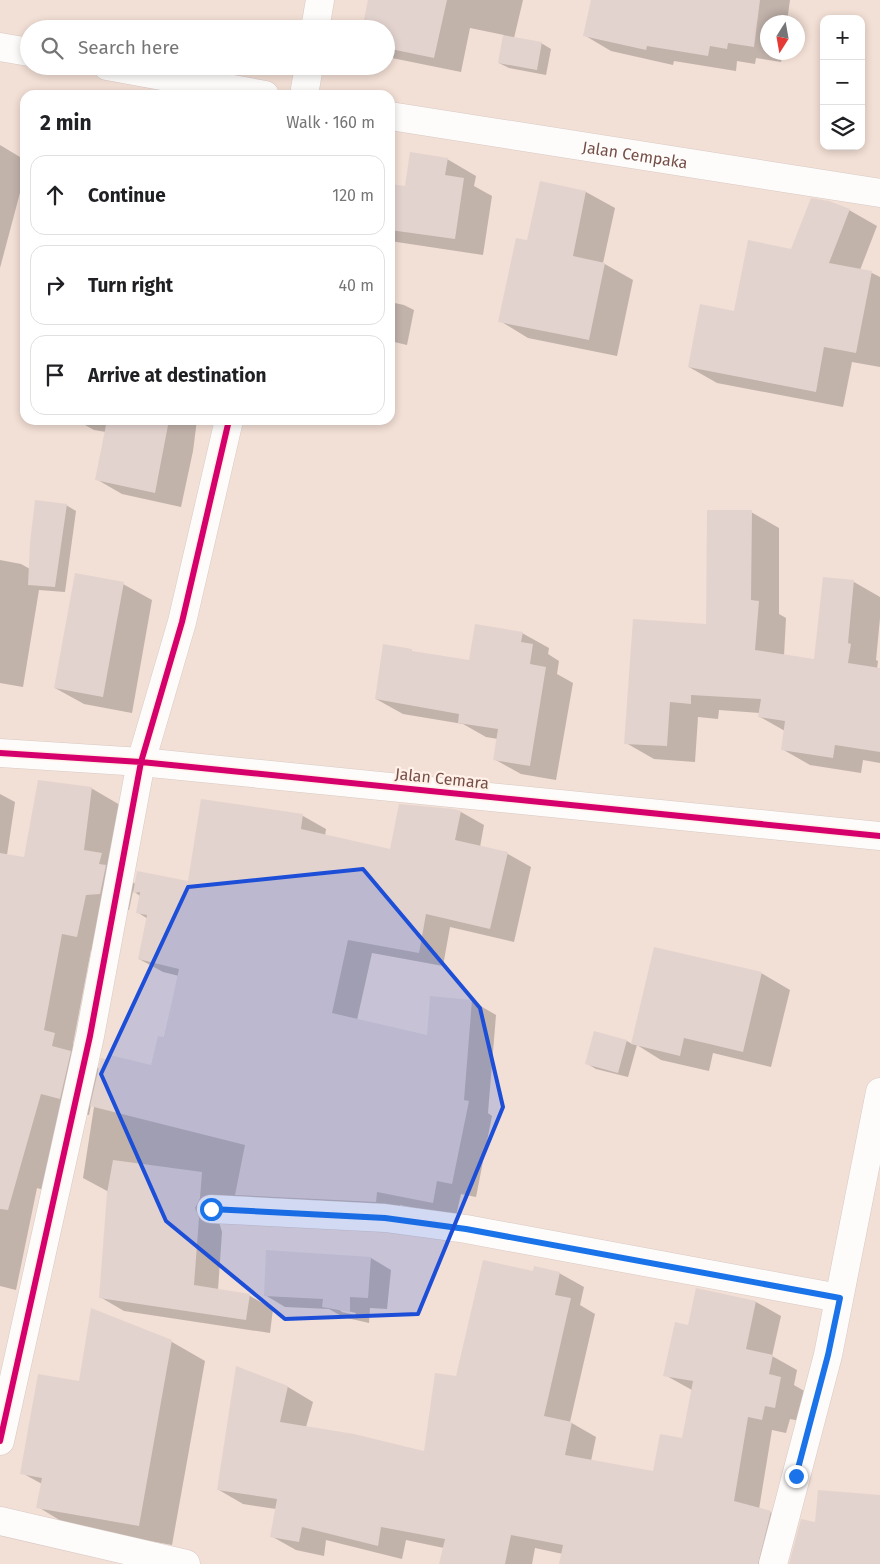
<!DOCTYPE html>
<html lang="en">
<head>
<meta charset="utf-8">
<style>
  body { margin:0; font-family:"Fira Sans",sans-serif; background:#f6f6f6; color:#202124 }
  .controls { position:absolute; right:15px; top:15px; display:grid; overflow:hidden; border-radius:10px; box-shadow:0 2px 8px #0003 }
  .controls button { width:45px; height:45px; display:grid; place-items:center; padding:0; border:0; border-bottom:1px solid #e0e0e0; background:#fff; color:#202124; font:25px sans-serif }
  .compass { position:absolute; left:760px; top:15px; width:45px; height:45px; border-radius:50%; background:#fff; box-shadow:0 2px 8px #0003; rotate:191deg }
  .stop { position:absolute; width:15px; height:15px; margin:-11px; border:4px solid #1a73e8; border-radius:50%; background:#fff }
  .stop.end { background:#1a73e8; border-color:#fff; box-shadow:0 1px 5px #0008 }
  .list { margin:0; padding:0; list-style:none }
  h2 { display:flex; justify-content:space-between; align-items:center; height:65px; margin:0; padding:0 20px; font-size:21px }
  h2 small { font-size:16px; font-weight:400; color:#757577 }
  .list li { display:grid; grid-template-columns:32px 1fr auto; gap:15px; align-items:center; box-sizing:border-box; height:80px; margin:0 10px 10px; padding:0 10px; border:1px solid #e0e0e0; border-radius:15px }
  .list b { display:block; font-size:19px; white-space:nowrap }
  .list em { font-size:16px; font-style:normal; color:#757577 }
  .icon { flex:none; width:28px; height:28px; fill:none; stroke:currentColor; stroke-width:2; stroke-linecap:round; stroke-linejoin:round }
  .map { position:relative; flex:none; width:880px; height:1564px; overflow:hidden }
  .search { position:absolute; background:#fff; box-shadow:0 2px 8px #0003; left:20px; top:20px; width:375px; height:55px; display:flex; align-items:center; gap:12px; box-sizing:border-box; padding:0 18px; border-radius:28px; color:#757577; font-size:19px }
  .panel { position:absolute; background:#fff; box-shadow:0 2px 8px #0003; left:20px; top:90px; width:375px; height:335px; border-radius:15px }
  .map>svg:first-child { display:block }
</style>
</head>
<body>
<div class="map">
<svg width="880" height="1564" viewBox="0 0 880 1564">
  <rect width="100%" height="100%" fill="#f7ede7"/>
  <path fill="#f2dfd5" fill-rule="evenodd" d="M0,0H880V1564H0ZM824,19H861V146H824ZM768,22H798V52H768ZM29,29H386V66H29ZM25,95H390V420H25Z"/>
  <path fill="#0003" fill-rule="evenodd" d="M369,0H523L514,38L541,43L551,49L546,75L509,68L499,63L504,35L470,28L461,72L387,57L386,29Z
    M592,0H790L787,22H768V52H783L781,62L756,58L755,64L737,61L736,71L674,61L673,65L611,51L584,35Z
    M0,145L25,160V174L0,268Z
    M447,159L476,176L474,186L492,196L483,255L390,241V185L406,187Z
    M541,183L586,192L615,208L603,263L633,280L617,356L528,338L500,321L528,241Z
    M849,210L877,226L860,270L872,273L880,277V367L852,362L843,407L717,383L689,367L792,250Z
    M390,302L404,305L414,310L407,345L390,341Z
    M76,420H197L193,451L181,507L122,494L96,479L106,432L94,430Z
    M66,505L76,511L65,592L39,590L23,687L0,683V560L21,564L30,569Z
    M751,512L779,528V614L786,618L784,656L816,661L824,579L854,582L880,597V618L876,660L878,661L877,669H880V763L863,760L861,773L810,765L782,749L785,731L760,717V713L719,710L718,719L698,717L695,762L654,759L626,743L708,625Z
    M123,584L152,600L132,713L84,704L55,688Z
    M522,633L549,648L548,654L559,661L557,674L573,683L556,780L521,774L494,759L498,739L486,737L463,724L403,714L376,699L415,653L470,661Z
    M91,788L120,805L128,880L136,884L189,883L303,816L326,829L325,836L391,850L461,812L484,825L480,847L508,854L531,867L514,942L450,927L443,966L372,953L357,1020L428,1037L431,998L472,1001L496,1015L488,1113L492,1116L476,1197L461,1194L456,1216L400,1205V1215L219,1222L222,1232L218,1290L250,1296L273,1309L270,1333L124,1311L100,1297L109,1192L83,1178L94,1107L91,1105L89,1115L70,1110L47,1191L37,1188L16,1290L0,1286V794L15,802L7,855L25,858ZM133,891L140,896L137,912L148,919L139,959L163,972L179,976L164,1038L152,1067L100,1069L82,1058L84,1050L73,1044L91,950L106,953L115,911L129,910Z
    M655,948L761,973L790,990L771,1067L713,1053L709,1071L661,1060L637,1045L628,1077L596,1069L586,1063L627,1041L632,1044Z
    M371,1258L391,1270L387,1309L370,1308L369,1323L343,1317L329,1309L285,1307L265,1295ZM339,1309L356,1313L355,1315L342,1312Z
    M534,1273H559L584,1287L580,1305L595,1314L570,1422L596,1437L591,1461L654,1473L683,1439L692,1390L665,1375L689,1326L697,1290L756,1302L781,1316L772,1356L797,1370L794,1385L806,1392L800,1421L790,1419L786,1433L772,1430L759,1509L770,1512L795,1526L785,1564H561L563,1554L535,1548L532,1564H447L444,1548L406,1540L402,1559L326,1540L324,1556L296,1550L271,1536L276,1509L243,1504L219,1490L237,1367L288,1387L313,1402L306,1427L425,1452L457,1377Z
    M92,1310L172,1342L205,1361L172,1545L71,1527L38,1507L42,1484L22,1473L80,1383Z"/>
  <path fill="#e3d3cf" d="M368,0H447L434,58L386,48V29H362Z
    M591,0H760L754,47L728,43L727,49L710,46L708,56L647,46L646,50L583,36Z
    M503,35L542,42L537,70L498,63Z
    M410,152L448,158L445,175L464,178L455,239L390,230V184L405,186Z
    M540,181L586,191L573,256L605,263L589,340L498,322L516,238L527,240Z
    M811,198L829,201L850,209L829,263L872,271L856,353L824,347L816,392L688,367L700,304L734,311L748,240L791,249Z
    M107,420H169L155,493L95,480Z
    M35,500L67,504L55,587L28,585L30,543Z
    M707,510H752L751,600L759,601L755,650L814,659L823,577L854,580L848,643L851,644L848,663L880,668V752L835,745L833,758L781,750L785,721L758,717L761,699L691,695V704L670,702L667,746L624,744L633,619L706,624Z
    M75,573L124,582L103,697L54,688Z
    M475,624L523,632L521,642L533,644L530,664L546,667L530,766L493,760L498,729L458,723L459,714L375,699L383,644L412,649V651L469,660Z
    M38,780L92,787L84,850L102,853L99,864L106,865L100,894L86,895L77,937L62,934L44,1030L55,1033L52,1046L71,1051L60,1099L41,1094L8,1210L0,1209V853L24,857Z
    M201,799L303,814L301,829L390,849L399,804L453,809L461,811L455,840L508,852L490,929L426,914L419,953L348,940L332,1013L427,1035L430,996L472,1000L464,1100L469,1101L452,1184L437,1181L433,1203L377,1192L376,1202L235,1195L245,1145L90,1106L101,1058L109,1060L110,1055L151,1065L158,1036L164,1037L179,969L138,959L147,915L136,913L140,892L133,893L137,871L188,881Z
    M654,947L762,972L743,1052L684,1038L680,1056L631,1044Z
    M594,1031L627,1040L618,1073L585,1064Z
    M113,1160L202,1172L200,1198L195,1208L199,1218L194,1285L250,1294L246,1320L99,1298L107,1193Z
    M266,1250L371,1257L368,1298L350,1297V1312L322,1307L323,1299L264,1296Z
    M483,1260L533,1271L534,1266L560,1272L555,1295L571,1298L544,1416L572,1422L565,1455L653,1471L660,1434L682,1438L693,1381L663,1376L675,1322L688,1325L696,1288L756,1301L746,1349L773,1355L769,1374L781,1377L775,1408L765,1406L762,1420L748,1417L734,1501L771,1511L758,1564H559L563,1545L511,1535L505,1564H439L445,1539L381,1527L378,1546L302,1527L299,1542L270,1537L277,1499L217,1490L236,1366L288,1386L280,1422L354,1434L424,1451L435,1373L456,1376Z
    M91,1308L172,1340L139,1526L36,1508L42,1478L20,1474L38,1374L79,1381Z
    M818,1490L880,1495V1564H789L801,1519L815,1522Z"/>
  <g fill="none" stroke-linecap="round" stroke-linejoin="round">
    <defs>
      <g id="street">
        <path d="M315,29L320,0"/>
        <path d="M0,47L29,52"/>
        <path d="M107,66L265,95"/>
        <path d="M304,95L309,66"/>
        <path id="s1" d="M390,116L880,193"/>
        <path d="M0,753L141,762L880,836"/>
        <path d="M211,1209L385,1218L466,1229L839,1298"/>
        <path d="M0,1441L90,1036L141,762L182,622L229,420"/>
        <path d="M0,1521L186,1564"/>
        <path d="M773,1564L828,1355L880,1092"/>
      </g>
    </defs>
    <use href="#street" stroke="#d8cac5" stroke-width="29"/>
    <use href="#street" stroke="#fefcfb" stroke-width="28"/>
    <defs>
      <path id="cycleway" d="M0,753L141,762L880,836
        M0,1441L90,1036L141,762L182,622L229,420"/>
    </defs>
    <use href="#cycleway" stroke="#fff1e8" stroke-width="9"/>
    <use href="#cycleway" stroke="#d6006c" stroke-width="6"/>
  </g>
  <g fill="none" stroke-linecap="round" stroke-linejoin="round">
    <path stroke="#1a73e8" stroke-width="6" d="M211,1209L385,1218L466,1229L840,1298L828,1355L796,1476"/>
  </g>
  <path fill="#1d4ed8" fill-opacity="0.2" stroke="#1d4ed8" stroke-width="4" stroke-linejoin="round" d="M363,869L480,1008L503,1107L418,1314L285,1319L166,1221L101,1074L188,887Z"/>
  <g text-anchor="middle" stroke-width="4.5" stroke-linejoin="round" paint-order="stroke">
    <g font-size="16" fill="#754e47" stroke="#fff1e8">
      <text dy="6" stroke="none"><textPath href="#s1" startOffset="248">Jalan Cempaka</textPath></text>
      <text transform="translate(442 778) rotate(6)" y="6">Jalan Cemara</text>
    </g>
  </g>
</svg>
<div class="controls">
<button>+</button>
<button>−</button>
<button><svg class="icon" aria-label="layers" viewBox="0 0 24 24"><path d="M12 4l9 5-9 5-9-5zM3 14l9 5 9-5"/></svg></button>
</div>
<svg class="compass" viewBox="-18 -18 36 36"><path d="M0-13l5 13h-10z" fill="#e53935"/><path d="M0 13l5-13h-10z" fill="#757577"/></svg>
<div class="stop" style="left:211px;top:1209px"></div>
<div class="stop end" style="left:796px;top:1476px"></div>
<div class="search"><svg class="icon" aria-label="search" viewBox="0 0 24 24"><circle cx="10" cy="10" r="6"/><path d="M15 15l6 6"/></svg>Search here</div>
<section class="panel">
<h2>2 min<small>Walk · 160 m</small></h2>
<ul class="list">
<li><svg class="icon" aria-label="ahead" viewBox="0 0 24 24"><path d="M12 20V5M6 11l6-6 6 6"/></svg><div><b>Continue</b></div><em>120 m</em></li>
<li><svg class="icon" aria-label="right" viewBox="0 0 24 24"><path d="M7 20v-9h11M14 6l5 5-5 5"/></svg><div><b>Turn right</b></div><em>40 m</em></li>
<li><svg class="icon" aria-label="arrive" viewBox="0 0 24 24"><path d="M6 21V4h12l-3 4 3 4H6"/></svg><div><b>Arrive at destination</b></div></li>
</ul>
</section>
</div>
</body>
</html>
